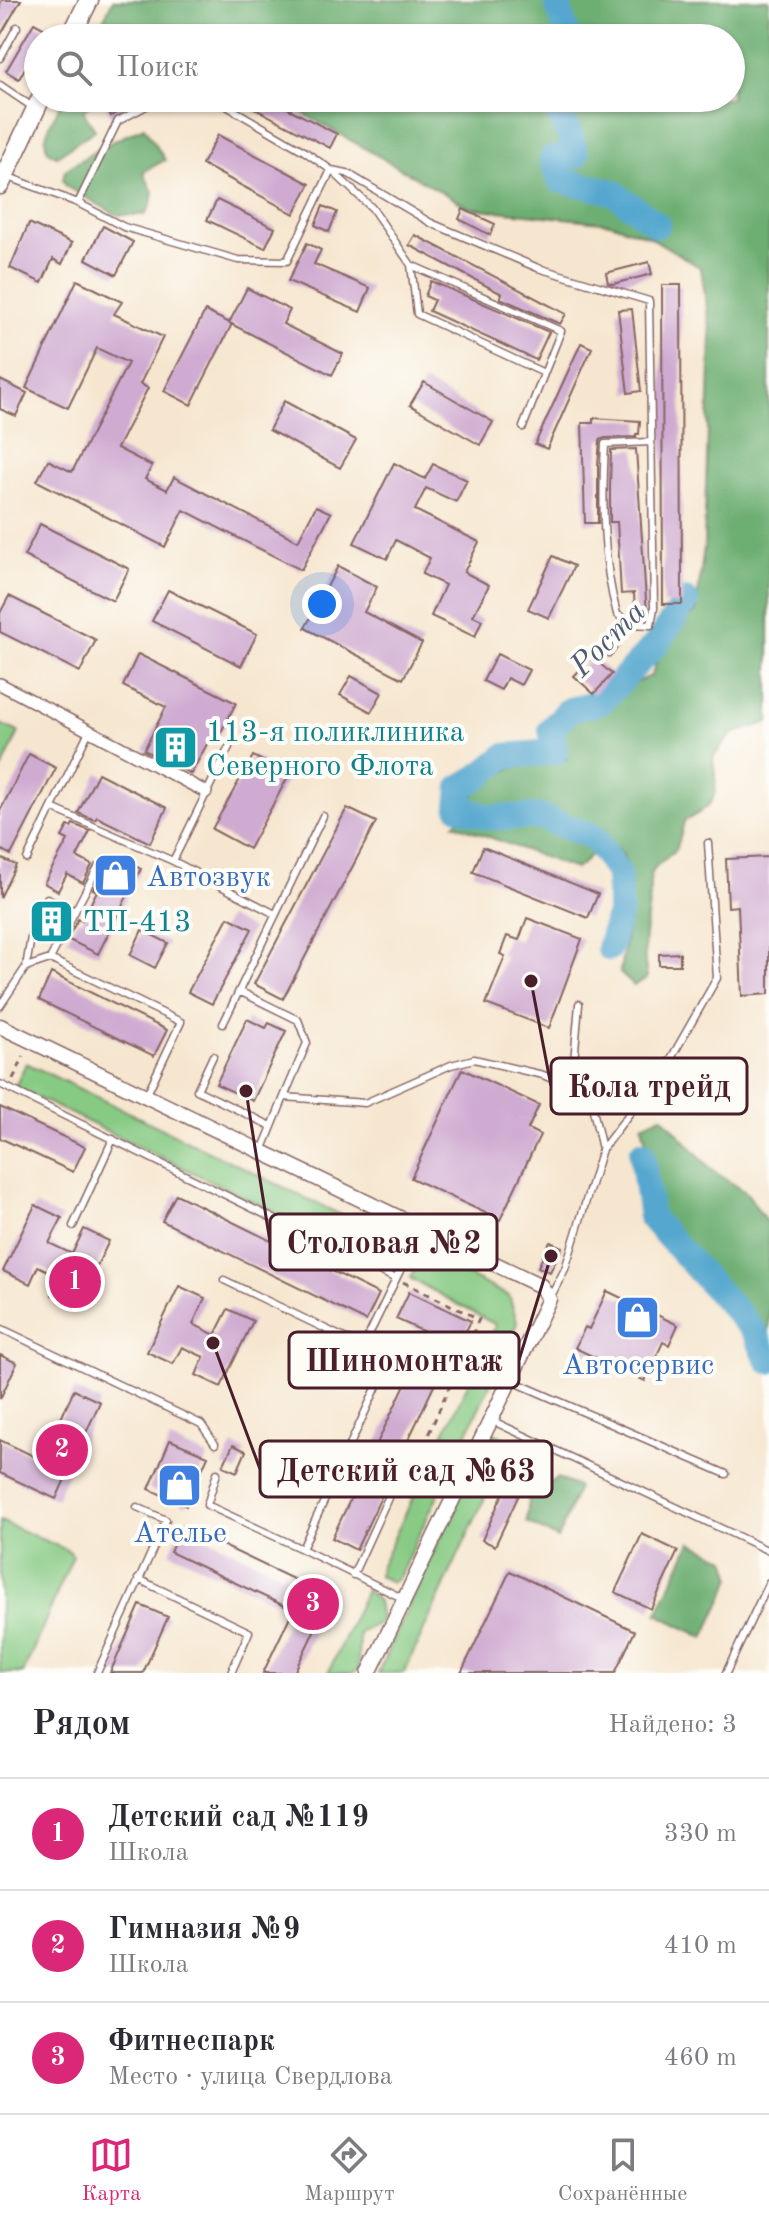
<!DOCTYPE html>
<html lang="ru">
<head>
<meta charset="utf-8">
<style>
  body { margin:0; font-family:"Old Standard TT",serif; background:#f7f7f7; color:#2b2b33 }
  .you { position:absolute; left:322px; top:604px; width:28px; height:28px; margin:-20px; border:6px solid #fff; border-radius:50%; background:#1a73e8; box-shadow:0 0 0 12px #1a73e833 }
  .badge { display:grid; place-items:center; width:52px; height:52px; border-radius:50%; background:#db2777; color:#fff; font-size:26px; font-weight:700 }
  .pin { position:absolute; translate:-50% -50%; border:4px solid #fff; box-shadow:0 2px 8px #0006 }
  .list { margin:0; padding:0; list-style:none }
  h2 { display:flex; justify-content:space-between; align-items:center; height:104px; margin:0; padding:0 32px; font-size:34px }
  h2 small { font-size:26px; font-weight:400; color:#7c7c81 }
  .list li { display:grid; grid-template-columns:52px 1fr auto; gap:24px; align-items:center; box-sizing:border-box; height:112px; padding:0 32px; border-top:2px solid #e1e1e2 }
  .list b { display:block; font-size:30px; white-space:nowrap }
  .list p { margin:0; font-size:26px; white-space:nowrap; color:#7c7c81 }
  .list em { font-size:26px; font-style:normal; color:#7c7c81 }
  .icon { flex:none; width:44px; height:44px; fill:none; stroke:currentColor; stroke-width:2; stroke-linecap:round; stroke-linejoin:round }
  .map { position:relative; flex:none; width:769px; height:1673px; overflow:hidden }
  .search { position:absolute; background:#fff; box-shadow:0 2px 6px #0004; left:24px; right:24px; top:24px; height:88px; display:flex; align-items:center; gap:20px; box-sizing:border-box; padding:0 28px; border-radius:44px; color:#7c7c81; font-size:30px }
  .sheet { height:440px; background:#fff }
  nav { display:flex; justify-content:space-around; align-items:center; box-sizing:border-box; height:112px; border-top:2px solid #e1e1e2; background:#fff; font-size:22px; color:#7c7c81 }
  nav a { display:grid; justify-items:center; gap:4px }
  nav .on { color:#db2777 }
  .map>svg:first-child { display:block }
</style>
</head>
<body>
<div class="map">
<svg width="769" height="1673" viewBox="0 0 769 1673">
  <rect width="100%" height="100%" fill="#fdfcf7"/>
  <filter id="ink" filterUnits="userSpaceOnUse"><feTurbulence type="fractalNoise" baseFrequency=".0125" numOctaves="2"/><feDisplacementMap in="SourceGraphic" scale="16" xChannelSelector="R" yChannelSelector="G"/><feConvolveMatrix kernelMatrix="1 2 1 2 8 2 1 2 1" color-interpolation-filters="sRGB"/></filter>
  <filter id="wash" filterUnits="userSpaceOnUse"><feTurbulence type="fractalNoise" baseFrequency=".006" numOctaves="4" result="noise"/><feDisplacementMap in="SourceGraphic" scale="32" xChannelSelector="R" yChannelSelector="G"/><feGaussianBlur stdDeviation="1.8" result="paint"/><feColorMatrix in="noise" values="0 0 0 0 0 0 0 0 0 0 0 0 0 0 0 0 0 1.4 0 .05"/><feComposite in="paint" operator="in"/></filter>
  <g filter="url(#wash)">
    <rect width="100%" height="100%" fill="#f6e6cf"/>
    <path fill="#87ca84" stroke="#687458" stroke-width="2" d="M0,724L19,732L0,773Z
      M26,1063L389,1238L395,1254L387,1264L377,1261L15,1087Z
      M422,1253L509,1296L517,1321L514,1334L399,1577L391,1582L379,1576L380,1567L496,1325L410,1278Z
      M489,1431L511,1441L404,1673H378Z
      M0,1521L69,1551L73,1556L23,1673H0Z
      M366,1590L378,1601L381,1622L359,1633L358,1670L353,1673H328Z"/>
    <path fill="#6dae72" stroke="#5c664e" stroke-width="2" d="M113,0H769V722L732,734L713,757C717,794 721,803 684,821C682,830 680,844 674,851C668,859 657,862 652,872C648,881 651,894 649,903C645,932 642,949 647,978L634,986L620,973C624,934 641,893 623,855C619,848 611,841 602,845C590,850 587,864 575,869L454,824L482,803L468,800L484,784L512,768L567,759L561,733L579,717L599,713L619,690L651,676L666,637L696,612L704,546L711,336L701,268L650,237L610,223L470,208L276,98H731V38H94Z
      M64,98H99L83,111L95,130L57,156C31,148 56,114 64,98Z
      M144,127L165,160L143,172L153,192L151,204L145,215H117L67,187L63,180L65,170L105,145Z
      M662,1116L712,1170L747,1193L769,1226V1349L756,1326L667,1236L642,1125Z
      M557,1478L578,1487L558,1539L527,1522L529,1496Z
      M691,1542L726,1559L732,1578L704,1638L657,1614Z"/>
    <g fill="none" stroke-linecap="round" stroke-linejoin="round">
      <path stroke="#54a7cf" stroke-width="26" d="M556,0L568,38
        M559,98L556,109L571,137L576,155L552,159L560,180L613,192L657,225
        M609,948L620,910L618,873L594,837L540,817H489L459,807L461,787L483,774L505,756L555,752L551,729L569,710L601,702L656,644L686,601
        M642,1153L651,1218L754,1331L769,1361"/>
    </g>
    <g id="blocks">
      <path fill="#cfaad1" d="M2,0H21L0,36V4Z
        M34,23L47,30L42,38H38V45L19,79L6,71Z
        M112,98H143L111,116L104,102Z
        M235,98H268L337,134L330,148Z
        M218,135L310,184L294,214L202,164Z
        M217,200L275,228L265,248L207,220Z
        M323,206L337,212L329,232L315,225Z
        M463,209L495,224L490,235L459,219Z
        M29,223L72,243L62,264L53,259L42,283L10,268Z
        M103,226L133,242L116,275L86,259Z
        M415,235L566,314L560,324L500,298L502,294L409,245Z
        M307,243L321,250L314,264L370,288L360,312L288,281Z
        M649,262L652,274L613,284L608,283L606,273Z
        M77,280L122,302L114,314L163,337L140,384L148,388L117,448L152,466L145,479L167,490L174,477L298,541L316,506L331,513L301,570L184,510L165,547L37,481L48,460L72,472L128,363L97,348L68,408L26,388Z
        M431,281L549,332L536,360L429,311L434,300L425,296Z
        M662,285H681L682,604H663Z
        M247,288L290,310L283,324L343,354L332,375L229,323Z
        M632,309L641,391L628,393L618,310Z
        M205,311L232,324L191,405L164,391Z
        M581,343L592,348L547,449L535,444Z
        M0,380L27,393L16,416L0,409Z
        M424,382L493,422L480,445L410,405Z
        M284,401L356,440L340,468L269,430Z
        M593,418L640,421L639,434H636V437L605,438L600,440L598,465V523H585L582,423H593Z
        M636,449L647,615H635L634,593L621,594L617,522H610V487L611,450Z
        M394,463L425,479L433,464L467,480L456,502L426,488L415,510L479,542L464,572L489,585L473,616L482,620L475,637L431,616L445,585L422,574L430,558L396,540L387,559L354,543Z
        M40,524L129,569L113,601L24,556Z
        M553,556L574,566L549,618L528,609Z
        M338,566L377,587L364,612L422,643L403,679L305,628Z
        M168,590L257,634L241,666L152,621Z
        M9,596L96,640L80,672L0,632V613Z
        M138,654L236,703L220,734L214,731L191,774L144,750L166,707L123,686Z
        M497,654L529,670L521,685L507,678L501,690L483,681Z
        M592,657L612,674L594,694L574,676Z
        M351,676L382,693L371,712L340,695Z
        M29,754L56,768L11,855L0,849V811Z
        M253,756L289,775L249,849L212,829Z
        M98,773L167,808L150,843L97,817L95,820L78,813Z
        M347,808L376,822L283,999L254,984Z
        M73,824L90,831L77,857L92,865L83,883L67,874L58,891L44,883L68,840L62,837L68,826L71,827Z
        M483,847L598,894L588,918L473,872Z
        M115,856L141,869L98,954L67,939L78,919L82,921L97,891L93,889L103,870L107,872Z
        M769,857V994L742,996L738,906L728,907L726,859Z
        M0,858L16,865L0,898Z
        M51,907L67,914L57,933L55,932L54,934L41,929Z
        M228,917L252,929L212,1004L188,992Z
        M527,918L582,939L549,1028L486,1004L505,956L500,954L507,936L519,940Z
        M142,930L168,943L155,968L130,955Z
        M680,953V965H659V954Z
        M51,973L167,1030L154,1056L39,1000Z
        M247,1019L266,1028L269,1023L286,1031L253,1101L216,1084Z
        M462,1069L539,1105L528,1129L540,1135L500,1220L411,1178Z
        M0,1107L85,1147L73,1172L0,1138Z
        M176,1194L379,1294L366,1321L162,1221Z
        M35,1205L62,1218L49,1243L72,1254L84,1229L109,1241L77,1307L52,1295L61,1277L38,1266L30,1284L3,1271Z
        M550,1242L562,1247L550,1272L538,1267Z
        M179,1286L205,1298L193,1324L215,1335L228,1309L253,1321L221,1387L196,1375L204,1357L182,1347L173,1364L147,1352Z
        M607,1291L678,1325L669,1345L663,1342L645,1381L575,1348L585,1327L589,1329Z
        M409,1292L471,1321L464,1335L459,1333L356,1550L332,1538L429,1334L396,1319Z
        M0,1355L17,1363L0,1399Z
        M74,1390L100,1402L56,1499L0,1473V1440L42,1460Z
        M170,1440L208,1456L186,1506L149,1489Z
        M233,1445L246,1451L237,1472L223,1466Z
        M523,1449L537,1456L495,1546L482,1540Z
        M182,1526L333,1598L320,1624L318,1623L294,1673H263L293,1610L170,1552Z
        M642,1534L678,1551L651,1609L615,1592Z
        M510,1571L635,1631L615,1673H461Z
        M140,1605L168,1617L143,1673H110Z"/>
    </g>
  </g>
  <g filter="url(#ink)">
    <use href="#blocks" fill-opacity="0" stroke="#866564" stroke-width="2"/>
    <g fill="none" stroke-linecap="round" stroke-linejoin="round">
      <defs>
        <path id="service" d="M0,58L17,27
          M0,85L34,108
          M213,98L304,151L331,170L372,208L411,265L561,331L523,427
          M331,170L347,173L431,223L538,268L649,301L654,608L651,625L631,624L609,653
          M6,176L78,203L118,121L161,98
          M78,203L124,227L238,260L287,261L331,170
          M411,265L417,314L544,373
          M631,624L617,614C602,560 602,500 605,444L651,442
          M229,747L173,861L275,914
          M52,808L173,861
          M27,859L89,731
          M50,959L181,1022L146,1096
          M26,967L32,931L47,898L75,911
          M0,1006L26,967L50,959L98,867
          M223,1024L239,991
          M213,1056L197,1090L271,1126
          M0,1084L396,1279L363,1347L389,1360L302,1549L404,1599
          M284,1097L307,1043L298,1020L239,991L323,816
          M632,1110L665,1069L717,978L708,843
          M603,1148L632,1110L660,1104
          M262,1151L284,1097L365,1103L451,1065L474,1059L543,1075L566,1085L591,1101
          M73,1226L113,1139
          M396,1279L421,1228
          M224,1280L363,1347
          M550,1298L565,1269L602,1149L591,1101L574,1062L579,1004
          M0,1328L201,1424L215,1444
          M510,1380L726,1474
          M491,1420L769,1551
          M217,1473L207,1505L302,1549
          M353,1575L398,1476
          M138,1579L249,1632L231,1673
          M97,1673L166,1520L137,1507
          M726,1673L769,1582"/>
        <path id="minor" d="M0,684L206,792"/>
        <path id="tertiary" d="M0,1026L541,1286L549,1299L369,1673"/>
        <path id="primary" d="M70,38L89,0
          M0,185L41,98"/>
      </defs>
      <use href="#service" stroke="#866564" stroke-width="9"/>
      <use href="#minor" stroke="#866564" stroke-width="14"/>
      <use href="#tertiary" stroke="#866564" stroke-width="17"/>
      <use href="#primary" stroke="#866564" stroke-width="21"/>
      <path stroke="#866564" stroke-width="3" stroke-dasharray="6 6" stroke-linecap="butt" d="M13,1079L24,1056
        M403,1282L479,1319L415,1465L405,1472"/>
      <use href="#service" stroke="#fff" stroke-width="6"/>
      <use href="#minor" stroke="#fff" stroke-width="11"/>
      <use href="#tertiary" stroke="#fff" stroke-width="14"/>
      <use href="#primary" stroke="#fff" stroke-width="18"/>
    </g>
  </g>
  <defs>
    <symbol id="building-square" viewBox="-11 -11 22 22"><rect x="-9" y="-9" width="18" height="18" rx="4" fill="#0f9aa8" stroke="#fdfcf7"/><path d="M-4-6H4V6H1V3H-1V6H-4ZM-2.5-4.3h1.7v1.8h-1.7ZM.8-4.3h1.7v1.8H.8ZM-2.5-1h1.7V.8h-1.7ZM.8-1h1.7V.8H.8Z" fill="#fff"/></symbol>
    <symbol id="shop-square" viewBox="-11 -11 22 22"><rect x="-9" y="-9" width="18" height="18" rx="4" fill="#3f7fe0" stroke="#fdfcf7"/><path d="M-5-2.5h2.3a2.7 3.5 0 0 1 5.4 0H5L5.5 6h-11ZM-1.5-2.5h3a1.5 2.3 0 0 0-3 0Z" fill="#fff"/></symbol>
  </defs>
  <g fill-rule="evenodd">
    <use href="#building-square" x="150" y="722" width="51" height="51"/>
    <use href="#shop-square" x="90" y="850" width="51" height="51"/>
    <use href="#building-square" x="26" y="896" width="51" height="51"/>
    <use href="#shop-square" x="612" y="1292" width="51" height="51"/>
    <use href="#shop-square" x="154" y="1460" width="51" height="51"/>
  </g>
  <g text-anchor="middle" stroke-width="8" stroke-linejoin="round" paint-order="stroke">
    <g font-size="30" fill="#0d838f" stroke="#fdfcf7" text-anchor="start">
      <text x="206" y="741">113-я поликлиника<tspan x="206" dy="34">Северного Флота</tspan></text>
      <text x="83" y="931">ТП-413</text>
    </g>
    <g font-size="30" fill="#366cbe" stroke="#fdfcf7">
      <text x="146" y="886" text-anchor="start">Автозвук</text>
      <text x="638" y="1374">Автосервис</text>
      <text x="180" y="1542">Ателье</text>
    </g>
    <g font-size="32" font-style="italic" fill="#4e5c75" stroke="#fdfcf7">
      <text transform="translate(607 638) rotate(-45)" y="11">Роста</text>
    </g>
  </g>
  <path fill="none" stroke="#4a1f2b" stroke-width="3" d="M531 981L551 1086M246 1091L270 1242M551 1256L519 1360M213 1343L260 1469"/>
  <g fill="#4a1f2b" stroke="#fdfcf7" stroke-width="3">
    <circle cx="531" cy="981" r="8"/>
    <circle cx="246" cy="1091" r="8"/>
    <circle cx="551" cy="1256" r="8"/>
    <circle cx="213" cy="1343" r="8"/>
  </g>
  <g fill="#fdfcf7" stroke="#4a1f2b" stroke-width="3">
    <rect x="551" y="1058" width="196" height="56" rx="8"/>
    <rect x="270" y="1214" width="227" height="56" rx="8"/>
    <rect x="289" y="1332" width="230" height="56" rx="8"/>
    <rect x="260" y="1441" width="292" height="56" rx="8"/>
  </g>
  <g font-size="32" text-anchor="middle" font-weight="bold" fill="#4a1f2b">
    <text x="649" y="1097">Кола трейд</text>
    <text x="384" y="1253">Столовая №2</text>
    <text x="404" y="1371">Шиномонтаж</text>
    <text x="406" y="1481">Детский сад №63</text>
  </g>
</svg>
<div class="you"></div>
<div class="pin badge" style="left:75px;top:1282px">1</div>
<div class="pin badge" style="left:62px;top:1450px">2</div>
<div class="pin badge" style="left:313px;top:1604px">3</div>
<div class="search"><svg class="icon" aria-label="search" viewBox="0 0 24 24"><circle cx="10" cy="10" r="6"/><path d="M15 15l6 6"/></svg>Поиск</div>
</div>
<section class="sheet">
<h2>Рядом<small>Найдено: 3</small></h2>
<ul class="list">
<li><span class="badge">1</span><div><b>Детский сад №119</b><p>Школа</p></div><em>330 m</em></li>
<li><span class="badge">2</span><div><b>Гимназия №9</b><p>Школа</p></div><em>410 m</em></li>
<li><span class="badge">3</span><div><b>Фитнеспарк</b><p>Место · улица Свердлова</p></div><em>460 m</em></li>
</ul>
</section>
<nav>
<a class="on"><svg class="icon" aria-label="map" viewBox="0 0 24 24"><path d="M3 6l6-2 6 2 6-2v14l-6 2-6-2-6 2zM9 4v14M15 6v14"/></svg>Карта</a>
<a><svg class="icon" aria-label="directions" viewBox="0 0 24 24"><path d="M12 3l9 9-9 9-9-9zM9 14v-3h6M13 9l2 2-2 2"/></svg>Маршрут</a>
<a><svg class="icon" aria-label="saved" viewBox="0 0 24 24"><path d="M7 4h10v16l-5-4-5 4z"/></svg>Сохранённые</a>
</nav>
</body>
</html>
